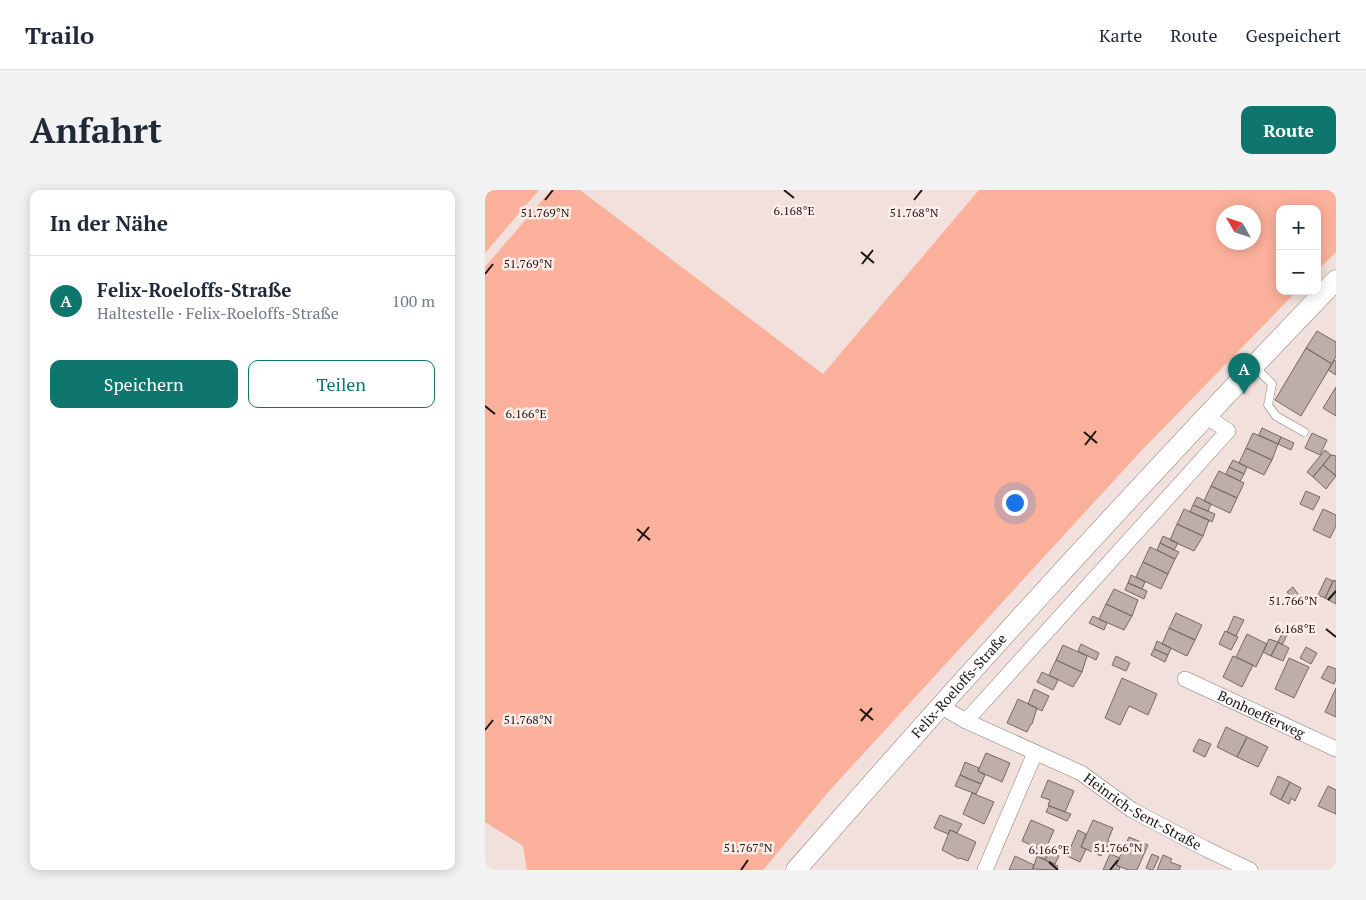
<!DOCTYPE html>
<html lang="de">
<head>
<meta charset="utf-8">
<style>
  body { margin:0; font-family:"PT Serif",serif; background:#f2f2f3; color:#1f2937 }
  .controls { position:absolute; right:15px; top:15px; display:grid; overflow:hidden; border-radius:10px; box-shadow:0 2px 12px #0003 }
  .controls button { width:45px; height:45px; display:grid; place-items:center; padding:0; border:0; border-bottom:1px solid #e0e1e3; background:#fff; color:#1f2937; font:25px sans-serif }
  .compass { position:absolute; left:731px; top:15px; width:45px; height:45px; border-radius:50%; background:#fff; box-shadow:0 2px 12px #0003; rotate:309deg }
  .you { position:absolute; left:529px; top:312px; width:18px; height:18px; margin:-12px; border:4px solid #fff; border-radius:50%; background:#1a73e8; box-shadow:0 0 0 8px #1a73e833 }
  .badge { display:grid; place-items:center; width:32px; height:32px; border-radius:50%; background:#0f766e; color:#fff; font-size:16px; font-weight:700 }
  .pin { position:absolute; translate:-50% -41px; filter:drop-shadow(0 1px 2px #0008) }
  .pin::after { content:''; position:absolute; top:26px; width:18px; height:15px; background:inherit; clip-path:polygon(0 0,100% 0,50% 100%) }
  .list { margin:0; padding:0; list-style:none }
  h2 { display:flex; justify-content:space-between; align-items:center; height:65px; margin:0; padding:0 20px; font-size:21px }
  h2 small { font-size:16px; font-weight:400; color:#747a83 }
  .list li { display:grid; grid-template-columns:32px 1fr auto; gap:15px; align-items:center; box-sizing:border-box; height:90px; padding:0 20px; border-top:1px solid #e0e1e3 }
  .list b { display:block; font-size:19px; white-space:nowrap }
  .list p { margin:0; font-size:16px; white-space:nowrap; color:#747a83 }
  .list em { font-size:16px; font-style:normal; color:#747a83 }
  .actions { display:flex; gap:10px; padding:15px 20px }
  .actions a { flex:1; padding:11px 0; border:1px solid #0f766e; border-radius:10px; text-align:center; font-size:18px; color:#0f766e }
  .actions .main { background:#0f766e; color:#fff }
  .map { position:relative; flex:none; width:851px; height:680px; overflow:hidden; border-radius:10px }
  header { display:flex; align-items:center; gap:30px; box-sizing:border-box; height:70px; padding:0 25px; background:#fff; border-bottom:1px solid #e0e1e3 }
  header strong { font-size:24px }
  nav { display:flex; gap:28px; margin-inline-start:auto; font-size:18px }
  .intro { display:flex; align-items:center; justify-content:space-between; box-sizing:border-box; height:120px; padding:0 30px }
  h1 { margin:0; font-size:35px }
  .button { padding:12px 22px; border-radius:10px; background:#0f766e; color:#fff; font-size:18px; font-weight:700 }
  main { display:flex; gap:30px; padding:0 30px }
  aside { flex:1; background:#fff; border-radius:10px; box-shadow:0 2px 12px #0003 }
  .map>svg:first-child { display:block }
</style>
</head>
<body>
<header>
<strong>Trailo</strong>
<nav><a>Karte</a><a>Route</a><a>Gespeichert</a></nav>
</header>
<div class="intro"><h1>Anfahrt</h1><a class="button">Route</a></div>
<main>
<aside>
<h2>In der Nähe<small></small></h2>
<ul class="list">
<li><span class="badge">A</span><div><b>Felix-Roeloffs-Straße</b><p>Haltestelle · Felix-Roeloffs-Straße</p></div><em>100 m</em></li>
</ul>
<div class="actions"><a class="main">Speichern</a><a>Teilen</a></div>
</aside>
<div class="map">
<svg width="851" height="680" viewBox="0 0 851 680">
  <rect width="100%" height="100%" fill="#f1e0db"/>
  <path fill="#fbb09b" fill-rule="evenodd" d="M0,0H54L0,63Z
    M66,0H95L338,184L494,0H851V62L832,81V19H795V101H812L657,260L345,600L278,680H42L38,656L0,632V77ZM768,22V52H738V22Z"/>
  <path fill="#beaeaa" stroke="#766863" d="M832,141L851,152V166L847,174L821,158Z
    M821,158L847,174L816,226L790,210Z
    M849,170L851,171V185L843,180Z
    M851,197V226L838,218Z
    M777,238L796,247L793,254L774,245Z
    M768,243L793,254L787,270L761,258Z
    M827,243L842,250L835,265L820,258Z
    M796,247L809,253L806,260L793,254Z
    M761,258L787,270L779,285L754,273Z
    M840,260L846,265L828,287L822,282Z
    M846,265L851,266V286L838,275Z
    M748,270L762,277L759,284L744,277Z
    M838,275L851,286L841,299L828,287Z
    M744,277L759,284L755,291L741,284Z
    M734,281L759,293L752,308L726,296Z
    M726,296L752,308L745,323L719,311Z
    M821,301L835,307L828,320L815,314Z
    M712,307L726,314L723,321L708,315Z
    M708,315L730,324L727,332L705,322Z
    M699,319L724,330L718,346L692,334Z
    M838,319L851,325V336L845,348L828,340Z
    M692,334L718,346L709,361L685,350Z
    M678,346L693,353L689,360L675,353Z
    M675,353L694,362L690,369L672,360Z
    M665,357L690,369L683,384L658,372Z
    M658,372L683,384L676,399L651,387Z
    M646,385L660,392L657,399L643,393Z
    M841,388L848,391L840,408L833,405Z
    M849,390L851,391V414L840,408Z
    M643,393L662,401L659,409L640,400Z
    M808,397L813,404L807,408L802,402Z
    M629,399L653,410L647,426L621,414Z
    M621,414L647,426L639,440L614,429Z
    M691,423L717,435L710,450L684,438Z
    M608,426L622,433L619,440L604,433Z
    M749,426L759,430L751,446L742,442Z
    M800,437L805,439L797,455L793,452Z
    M684,438L710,450L702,466L677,454Z
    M740,441L753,447L746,460L734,454Z
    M762,444L782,454L771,477L751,467Z
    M784,449L793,452L786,466L778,462Z
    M672,451L686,458L683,465L669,459Z
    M793,452L804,458L798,471L786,466Z
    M596,454L614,463L611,470L593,461Z
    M578,455L602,466L597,482L571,470Z
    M821,457L832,463L826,474L815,468Z
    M669,459L683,465L680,472L666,465Z
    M631,466L645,473L641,481L627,475Z
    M748,466L768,475L757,497L738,487Z
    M804,468L824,477L809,508L790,499Z
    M571,470L597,482L588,497L564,485Z
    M843,476L851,479V489L849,494L836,488Z
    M557,482L573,490L568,500L552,492Z
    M637,488L672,504L663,525L644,516L635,535L620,528Z
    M851,498V527L840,522Z
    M549,499L564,506L557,521L543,514Z
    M533,509L552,518L547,534H546L542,542L522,533Z
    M741,537L762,547L752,567L732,557Z
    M762,547L783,557L773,577L752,567Z
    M714,549L726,554L720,567L708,561Z
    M501,563L525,573L517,592L493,581Z
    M480,572L494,578L493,581L500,585L496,594L475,585Z
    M475,585L496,594L491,604L470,596Z
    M793,586L805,592L796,610L785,604Z
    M563,590L589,601L580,622L563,615L565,610L556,607Z
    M805,592L816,598L810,611L806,608L804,614L796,610Z
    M843,596L851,600V624L833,616Z
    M487,603L509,612L499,634L478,624Z
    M564,616L586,624L582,631L561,622Z
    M455,625L477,634L472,643L465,640L463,644L449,638Z
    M546,630L569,640L560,661L537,651Z
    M608,630L628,638L623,650L624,653L623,656L620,657L616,666L596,657Z
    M465,640L491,652L483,671L475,668L474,669L457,660Z
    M593,640L601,644L596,657L601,659L595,672L582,666Z
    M644,647L663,655L652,680H643L631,675Z
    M549,656L564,662L560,670L546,663Z
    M564,662L574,666L570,674L560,670Z
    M625,664L635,668L631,675L635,677L634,680H618Z
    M667,664L674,667L668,680H666L661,678Z
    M678,665L687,669L685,672L696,676L694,680H672Z
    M530,666L549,675L547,680H524Z
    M552,666L573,676L571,680L548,679Z"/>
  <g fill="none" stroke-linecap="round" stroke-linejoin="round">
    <defs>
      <path id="lane" d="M770,177L787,194L783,215L791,226L819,242"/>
      <g id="street">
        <path id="s1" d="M700,489L851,559"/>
        <path id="s2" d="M455,516L481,531L596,583L647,620L719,658L765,680"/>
        <path d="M481,531L743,241L721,226"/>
        <path d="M500,680L550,563"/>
      </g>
      <g id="secondary">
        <path id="s3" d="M311,680C486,479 666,282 851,90"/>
      </g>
    </defs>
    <use href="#lane" stroke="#8d7e7a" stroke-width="9"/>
    <use href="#street" stroke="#8d7e7a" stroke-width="16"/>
    <use href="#secondary" stroke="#8d7e7a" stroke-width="21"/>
    <use href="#lane" stroke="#fff" stroke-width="8"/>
    <use href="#street" stroke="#fff" stroke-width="15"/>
    <use href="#secondary" stroke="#fff" stroke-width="20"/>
  </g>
  <path fill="none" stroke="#1b1513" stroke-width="2" d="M299,0L309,8M60,10L68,0M429,10L437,0M376,62L389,73M377,74L388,60M0,84L8,74M0,216L10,224M599,242L612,253M600,255L611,241M152,339L165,350M153,351L164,337M843,410L851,401M841,439L851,447M375,519L388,530M376,531L387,518M0,540L8,530M564,672L573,680M256,680L263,670M625,680L633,670"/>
  <g text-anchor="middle" stroke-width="5" stroke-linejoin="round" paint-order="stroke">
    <g font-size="14" fill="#1b1513" stroke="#feede8">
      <text dy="5" stroke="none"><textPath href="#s3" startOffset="246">Felix-Roeloffs-Straße</textPath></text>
      <text dy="5" stroke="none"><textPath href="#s1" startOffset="84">Bonhoefferweg</textPath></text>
      <text dy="5" stroke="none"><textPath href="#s2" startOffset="229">Heinrich-Sent-Straße</textPath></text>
    </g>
  </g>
  <g font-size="12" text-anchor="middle" fill="#1b1513" stroke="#feede8" stroke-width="5" stroke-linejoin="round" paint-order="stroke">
    <text x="309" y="25">6.168°E</text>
    <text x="60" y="27">51.769°N</text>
    <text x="429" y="27">51.768°N</text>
    <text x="43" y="78">51.769°N</text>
    <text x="41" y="228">6.166°E</text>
    <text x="808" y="415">51.766°N</text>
    <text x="810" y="443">6.168°E</text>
    <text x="43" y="534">51.768°N</text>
    <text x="263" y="662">51.767°N</text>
    <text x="633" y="662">51.766°N</text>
    <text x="564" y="664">6.166°E</text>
  </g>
</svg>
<div class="controls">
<button>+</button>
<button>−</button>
</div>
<svg class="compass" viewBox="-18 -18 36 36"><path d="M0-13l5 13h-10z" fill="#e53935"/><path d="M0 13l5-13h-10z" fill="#747a83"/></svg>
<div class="you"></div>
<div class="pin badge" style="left:759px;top:204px">A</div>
</div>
</main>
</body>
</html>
